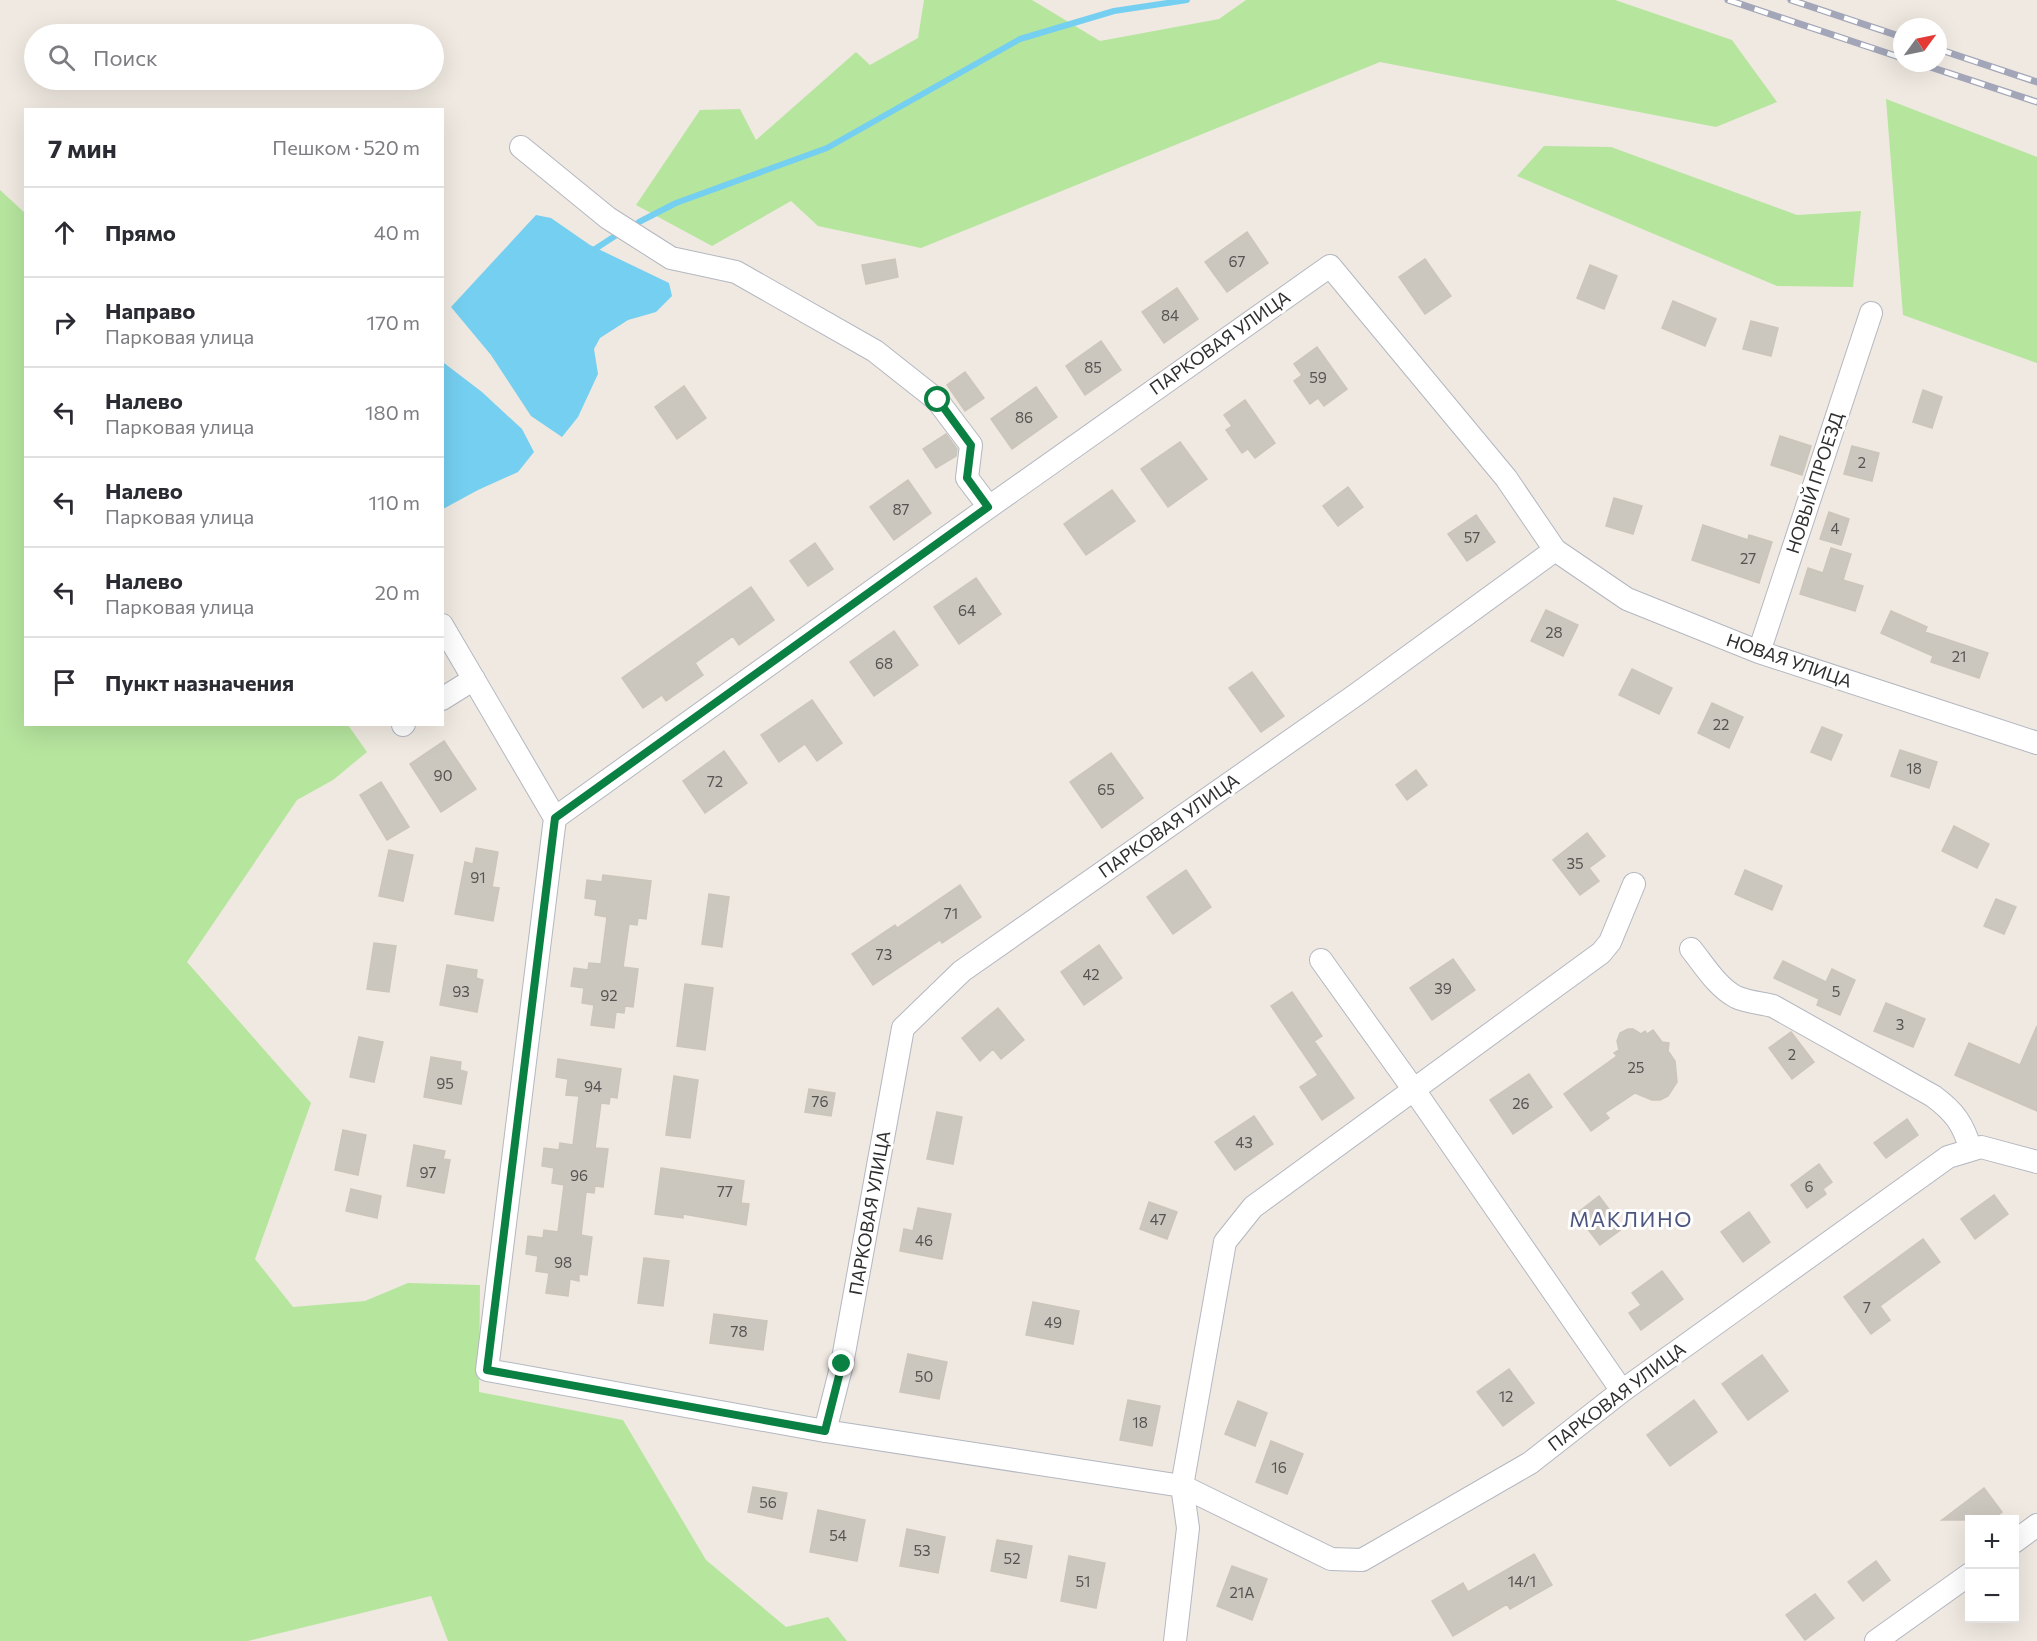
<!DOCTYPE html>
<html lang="ru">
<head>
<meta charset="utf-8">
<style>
  body { margin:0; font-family:Commissioner,sans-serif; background:#f2f2f3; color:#2b2b33 }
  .controls { position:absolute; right:18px; bottom:18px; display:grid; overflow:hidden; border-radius:0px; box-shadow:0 6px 24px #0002 }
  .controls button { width:54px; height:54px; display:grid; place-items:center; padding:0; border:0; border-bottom:2px solid #e1e1e2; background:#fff; color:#2b2b33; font:30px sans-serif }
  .compass { position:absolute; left:1893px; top:18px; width:54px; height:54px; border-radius:50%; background:#fff; box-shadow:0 6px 24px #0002; rotate:57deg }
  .stop { position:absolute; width:18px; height:18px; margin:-14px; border:4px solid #0b8043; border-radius:50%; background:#fff }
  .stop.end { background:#0b8043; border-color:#fff; box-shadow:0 2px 6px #0008 }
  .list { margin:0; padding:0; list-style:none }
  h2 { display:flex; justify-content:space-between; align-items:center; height:78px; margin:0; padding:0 24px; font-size:26px }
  h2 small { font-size:20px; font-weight:400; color:#7c7c81 }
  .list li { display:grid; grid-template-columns:39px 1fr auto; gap:18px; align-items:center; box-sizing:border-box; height:90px; padding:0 24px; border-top:2px solid #e1e1e2 }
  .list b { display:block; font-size:22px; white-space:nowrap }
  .list p { margin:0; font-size:20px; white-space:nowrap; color:#7c7c81 }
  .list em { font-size:20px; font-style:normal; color:#7c7c81 }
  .icon { flex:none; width:33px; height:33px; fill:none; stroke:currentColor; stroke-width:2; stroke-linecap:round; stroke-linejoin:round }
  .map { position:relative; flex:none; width:2037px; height:1641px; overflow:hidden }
  .search { position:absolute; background:#fff; box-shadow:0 6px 24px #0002; left:24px; top:24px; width:420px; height:66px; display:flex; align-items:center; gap:15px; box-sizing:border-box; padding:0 21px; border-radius:33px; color:#7c7c81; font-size:22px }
  .panel { position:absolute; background:#fff; box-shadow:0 6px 24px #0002; left:24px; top:108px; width:420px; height:618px; border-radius:0px }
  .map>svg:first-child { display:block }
</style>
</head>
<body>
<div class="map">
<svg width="2037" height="1641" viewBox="0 0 2037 1641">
  <rect width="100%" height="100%" fill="#efe9e1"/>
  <path fill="#b6e59e" d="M924,0H1032L1100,41L1219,19L1246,0H1615L1732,40L1777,102L1716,127L1380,62L921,248L818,226L791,201L712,246L636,205L700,110L740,109L756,140L856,52L870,65L918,38Z
    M1886,99L2037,157V363L1903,315Z
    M1544,146L1611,147L1797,215L1861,211L1853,287L1777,286L1517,176Z
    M0,190L26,214V724L348,725L367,752L333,780L297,800L187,962L311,1103L255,1259L293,1307L365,1301L408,1283L480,1285L479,1392L623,1420L706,1560L786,1627L828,1617L847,1641H448L431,1596L248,1641H0Z"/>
  <path fill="#75cff0" d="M536,215L551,218L590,245L669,283L672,296L656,312L628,320L600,338L594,349L598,374L578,417L562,437L531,416L491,355L451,307Z
    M444,363L482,392L522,429L534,452L518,472L478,490L443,509L442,364Z"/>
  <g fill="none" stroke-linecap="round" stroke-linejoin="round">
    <path stroke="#75cff0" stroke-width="6" d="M639,222L676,203L827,148L1020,39L1114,11L1187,0
      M592,251L618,234"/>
  </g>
  <path fill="#cbc7bf" stroke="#cbc5ba" stroke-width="1.5" d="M1247,232L1268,263L1227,292L1205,262Z
    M895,259L898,277L866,284L862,265Z
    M1425,259L1451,296L1425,314L1399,277Z
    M1590,265L1617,276L1604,309L1577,298Z
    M1177,288L1198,319L1164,343L1142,312Z
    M1673,301L1716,319L1705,346L1662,328Z
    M1751,321L1778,328L1771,356L1743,349Z
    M1101,341L1121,370L1085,395L1066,366Z
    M1317,347L1347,389L1324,406L1318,398L1310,404L1294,381L1302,375L1294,364Z
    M965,372L984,398L965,411L947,385Z
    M684,386L706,418L677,439L655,407Z
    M1036,387L1057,417L1012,449L991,419Z
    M1923,390L1942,397L1932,428L1913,422Z
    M1245,400L1275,443L1255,458L1248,449L1242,453L1226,430L1232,426L1224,415Z
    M946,434L957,449L956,456L936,468L923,449Z
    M1780,436L1811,446L1802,475L1771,465Z
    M1180,442L1207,479L1168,507L1141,469Z
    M1852,446L1879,453L1872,481L1844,474Z
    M908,480L931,513L894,540L870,507Z
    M1348,487L1363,507L1338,526L1323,506Z
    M1112,490L1135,521L1086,555L1064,524Z
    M1614,498L1642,506L1633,534L1606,526Z
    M1829,512L1849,519L1841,545L1820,539Z
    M1476,515L1495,542L1467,561L1448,534Z
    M1703,525L1748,540L1749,535L1772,542L1759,583L1692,560Z
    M815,543L833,569L808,586L790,561Z
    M1831,548L1851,554L1843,580L1863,586L1855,611L1800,594L1808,568L1823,573Z
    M976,578L1001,614L959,644L934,607Z
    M751,587L774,620L739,645L733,636L695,663L703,675L666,701L662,695L643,708L622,678Z
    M1546,610L1578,625L1563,656L1531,641Z
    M1891,611L1927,627L1925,632L1988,653L1979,678L1931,662L1933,656L1881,633Z
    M894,631L918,665L874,696L850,662Z
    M1632,669L1672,688L1659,714L1619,695Z
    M1252,672L1284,716L1261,732L1229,688Z
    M812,700L842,743L817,761L805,744L779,762L761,735Z
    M1712,703L1743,717L1729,748L1698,733Z
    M1822,727L1842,735L1831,760L1811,752Z
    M444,741L476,789L441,812L410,764Z
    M1900,750L1937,762L1929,788L1891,776Z
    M724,751L747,783L705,813L683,781Z
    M1111,753L1143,798L1102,828L1070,782Z
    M1416,770L1427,785L1407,800L1396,785Z
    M381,782L409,827L387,840L360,795Z
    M1954,826L1989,844L1977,868L1942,851Z
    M1587,833L1605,856L1589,868L1599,881L1580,895L1553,860Z
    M476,848L498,852L492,887L499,888L493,921L455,914L465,862L473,864Z
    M389,850L413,855L403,901L379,896Z
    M1186,870L1211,907L1173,934L1147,897Z
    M1745,870L1782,886L1772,910L1735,894Z
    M603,875L651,881L646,919L638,918L637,925L629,924L623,967L638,969L633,1007L625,1006L624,1013L616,1012L614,1028L591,1025L594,1005L582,1003L584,988L571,986L574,968L588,970L589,963L601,964L607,917L595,915L597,900L585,898L587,880L602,882Z
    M960,885L981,917L942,943L940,940L873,985L852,954L895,925L897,928Z
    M709,894L729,897L722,947L702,944Z
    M1996,899L2016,907L2004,934L1984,926Z
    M374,943L396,946L389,992L367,989Z
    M1099,945L1122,978L1084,1005L1061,972Z
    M1453,959L1475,990L1432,1020L1410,988Z
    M1783,961L1826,982L1832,969L1855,980L1840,1015L1817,1005L1819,999L1774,978Z
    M447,965L477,970L476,978L483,980L477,1012L440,1005Z
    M685,984L713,988L705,1050L677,1046Z
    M1292,992L1322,1036L1314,1041L1354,1098L1322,1120L1300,1087L1318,1075L1271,1006Z
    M1886,1003L1925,1019L1913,1047L1874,1031Z
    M998,1008L1024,1040L1001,1059L993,1049L980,1061L962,1038Z
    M2037,1026V1111L1955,1075L1969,1043L2020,1065Z
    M1628,1029H1633L1641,1034L1645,1031L1647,1034L1653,1030L1662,1042L1669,1043L1668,1051L1675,1061L1677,1082L1668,1096L1660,1100H1652L1635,1093L1605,1113L1609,1118L1591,1131L1564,1094L1617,1056L1614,1053L1619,1050L1617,1041L1620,1033Z
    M1791,1032L1814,1062L1792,1079L1769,1048Z
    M359,1037L383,1042L374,1082L350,1077Z
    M431,1057L461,1062L460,1070L467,1072L461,1104L424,1097Z
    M558,1059L621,1069L617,1098L610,1097L609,1104L601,1103L595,1148L608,1149L603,1187L595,1186L594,1193L586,1192L581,1235L592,1237L587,1275L579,1274V1281L570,1279L568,1296L546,1293L549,1273L536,1271L538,1256L526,1254L528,1236L543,1238L544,1230L558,1232L564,1185L552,1183L554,1168L542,1166L544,1148L559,1150L560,1143L573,1145L579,1096L566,1095L568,1079L556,1077Z
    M1529,1074L1552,1107L1513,1134L1490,1100Z
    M674,1076L698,1080L690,1138L666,1135Z
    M809,1089L835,1093L831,1116L805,1112Z
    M937,1112L962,1117L953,1164L927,1159Z
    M1254,1116L1273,1144L1235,1170L1215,1142Z
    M1907,1119L1918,1135L1886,1158L1874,1143Z
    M343,1130L366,1135L358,1175L335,1170Z
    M414,1145L445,1151L443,1159L450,1160L444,1193L407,1186Z
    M1819,1164L1832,1182L1823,1189L1826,1194L1807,1208L1791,1185Z
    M661,1168L744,1181L741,1203L749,1204L746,1225L683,1214V1218L655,1214Z
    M351,1189L381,1196L377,1218L346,1211Z
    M1994,1195L2008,1214L1975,1239L1961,1219Z
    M1599,1196L1623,1228L1600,1245L1576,1214Z
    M1149,1202L1177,1212L1167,1239L1140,1229Z
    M918,1208L951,1214L942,1259L900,1251L904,1229L913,1231Z
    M1749,1212L1770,1242L1743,1262L1721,1232Z
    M1923,1239L1940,1262L1880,1306L1890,1320L1871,1334L1844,1297Z
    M644,1258L669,1261L663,1306L638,1303Z
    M1662,1271L1683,1299L1641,1330L1629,1313L1641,1305L1632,1293Z
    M1033,1302L1079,1311L1073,1344L1026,1335Z
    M714,1314L767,1321L763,1350L710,1343Z
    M908,1354L947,1362L939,1399L900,1392Z
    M1762,1355L1788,1391L1748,1420L1722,1384Z
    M1509,1369L1534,1403L1503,1426L1477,1392Z
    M1128,1400L1160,1406L1152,1446L1120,1440Z
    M1694,1400L1717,1432L1670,1466L1647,1435Z
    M1238,1401L1267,1413L1255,1446L1225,1434Z
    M1271,1441L1303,1454L1287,1494L1256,1482Z
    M753,1487L787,1493L782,1519L748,1512Z
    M1984,1488L2002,1512L1992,1520H1942Z
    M818,1510L865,1520L857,1561L810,1552Z
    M907,1529L945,1537L938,1573L900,1566Z
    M997,1540L1032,1546L1026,1578L991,1571Z
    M1534,1554L1552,1585L1510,1609L1507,1604L1453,1636L1432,1601L1463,1583L1468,1592Z
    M1069,1556L1105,1563L1096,1608L1061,1601Z
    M1876,1561L1890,1580L1863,1601L1848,1582Z
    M1232,1566L1267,1579L1252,1620L1217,1606Z
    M1815,1594L1834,1618L1805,1640L1786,1615Z"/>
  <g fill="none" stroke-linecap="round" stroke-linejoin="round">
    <defs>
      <path id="minor" d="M521,147L608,218L671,258L736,272L875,351L937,400L971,445L967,478L989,507
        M442,625L555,818
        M1759,652L1871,313
        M442,699L474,679
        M403,725L404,724
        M2037,743L1759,652L1627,599L1555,550L1506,478L1330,266L989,507L555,818L487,1370L825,1431L1182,1486L1331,1559L1362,1560L1530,1463L1622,1391L1948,1157L1981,1147L2037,1162
        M1691,949C1704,965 1717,987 1736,997C1747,1002 1761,1003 1773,1006L1933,1096C1955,1112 1963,1124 1971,1150
        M1321,960L1414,1090L1622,1391
        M825,1431L842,1364L903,1028L962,971L1357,694L1555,550
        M2014,1542L2037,1525
        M1175,1641L1188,1528L1182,1486L1225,1242L1253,1207L1601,953L1610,942L1634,884
        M1876,1641L1970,1574"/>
    </defs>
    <use href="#minor" stroke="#b4b7c1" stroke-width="24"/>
    <use href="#minor" stroke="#fff" stroke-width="22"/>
    <defs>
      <path id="rail" d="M1728,0L1902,58
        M1791,0L1902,37
        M1938,49L2037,82
        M1918,63L2037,102"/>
    </defs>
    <use href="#rail" stroke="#a3a6b8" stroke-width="7"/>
    <use href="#rail" stroke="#fff" stroke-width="4.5" stroke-dasharray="14" stroke-linecap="butt"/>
  </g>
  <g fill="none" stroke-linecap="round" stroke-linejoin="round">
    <path stroke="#0b8043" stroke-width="8" d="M842,1364L825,1431L487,1370L555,818L988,507L967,478L971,445L938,400"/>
  </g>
  <g text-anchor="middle" stroke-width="6" stroke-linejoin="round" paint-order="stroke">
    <g font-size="15" fill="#555452">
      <text x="1237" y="267">67</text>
      <text x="1170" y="321">84</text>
      <text x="1093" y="373">85</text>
      <text x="1318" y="383">59</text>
      <text x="1024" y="423">86</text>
      <text x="1862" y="468">2</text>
      <text x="901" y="515">87</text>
      <text x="1835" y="534">4</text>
      <text x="1472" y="543">57</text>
      <text x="1748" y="564">27</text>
      <text x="967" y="616">64</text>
      <text x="1554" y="638">28</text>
      <text x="1959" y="662">21</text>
      <text x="884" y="669">68</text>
      <text x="1721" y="730">22</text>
      <text x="1914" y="774">18</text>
      <text x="443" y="781">90</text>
      <text x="715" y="787">72</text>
      <text x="1106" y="795">65</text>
      <text x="1575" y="869">35</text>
      <text x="478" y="883">91</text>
      <text x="951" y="919">71</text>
      <text x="884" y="960">73</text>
      <text x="1091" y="980">42</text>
      <text x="1443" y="994">39</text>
      <text x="461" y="997">93</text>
      <text x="1836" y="997">5</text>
      <text x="609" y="1001">92</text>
      <text x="1900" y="1030">3</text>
      <text x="1792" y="1060">2</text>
      <text x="1636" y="1073">25</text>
      <text x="445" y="1089">95</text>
      <text x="593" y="1092">94</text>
      <text x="820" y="1107">76</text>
      <text x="1521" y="1109">26</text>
      <text x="1244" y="1148">43</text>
      <text x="428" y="1178">97</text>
      <text x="579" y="1181">96</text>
      <text x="1809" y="1192">6</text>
      <text x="725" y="1197">77</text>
      <text x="1158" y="1225">47</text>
      <text x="924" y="1246">46</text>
      <text x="563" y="1268">98</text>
      <text x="1867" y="1313">7</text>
      <text x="1053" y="1328">49</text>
      <text x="739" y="1337">78</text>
      <text x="924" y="1382">50</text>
      <text x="1506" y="1402">12</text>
      <text x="1140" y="1428">18</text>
      <text x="1279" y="1473">16</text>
      <text x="768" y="1508">56</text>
      <text x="838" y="1541">54</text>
      <text x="922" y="1556">53</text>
      <text x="1012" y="1564">52</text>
      <text x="1083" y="1587">51</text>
      <text x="1522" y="1587">14/1</text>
      <text x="1242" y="1598">21А</text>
    </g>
    <g font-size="18" fill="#2e2e2e" stroke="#fff">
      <text transform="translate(1220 343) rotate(-35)" y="6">ПАРКОВАЯ УЛИЦА</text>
      <text transform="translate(1815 483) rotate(-72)" y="6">НОВЫЙ ПРОЕЗД</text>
      <text transform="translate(1789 661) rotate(19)" y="6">НОВАЯ УЛИЦА</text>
      <text transform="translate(1169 826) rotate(-35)" y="6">ПАРКОВАЯ УЛИЦА</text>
      <text transform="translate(870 1213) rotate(-80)" y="6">ПАРКОВАЯ УЛИЦА</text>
      <text transform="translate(1617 1397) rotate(-37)" y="6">ПАРКОВАЯ УЛИЦА</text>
    </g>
    <g font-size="21" letter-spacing="1.5" fill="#4d5680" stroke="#fff">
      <text x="1631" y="1227">МАКЛИНО</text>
    </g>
  </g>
</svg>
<div class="controls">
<button>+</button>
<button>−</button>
</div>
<svg class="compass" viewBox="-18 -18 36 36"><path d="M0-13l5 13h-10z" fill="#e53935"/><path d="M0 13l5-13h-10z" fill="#7c7c81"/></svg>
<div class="stop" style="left:938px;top:400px"></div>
<div class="stop end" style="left:842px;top:1364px"></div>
<div class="search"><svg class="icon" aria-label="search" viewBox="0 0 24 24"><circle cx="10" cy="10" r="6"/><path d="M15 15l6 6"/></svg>Поиск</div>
<section class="panel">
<h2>7 мин<small>Пешком · 520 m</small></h2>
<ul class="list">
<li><svg class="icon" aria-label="ahead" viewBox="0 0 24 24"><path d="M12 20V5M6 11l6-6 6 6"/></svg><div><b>Прямо</b></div><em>40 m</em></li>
<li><svg class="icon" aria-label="right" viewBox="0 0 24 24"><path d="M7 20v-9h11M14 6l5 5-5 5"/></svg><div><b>Направо</b><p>Парковая улица</p></div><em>170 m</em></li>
<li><svg class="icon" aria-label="left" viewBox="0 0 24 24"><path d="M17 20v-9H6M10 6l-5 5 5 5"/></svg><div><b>Налево</b><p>Парковая улица</p></div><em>180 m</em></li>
<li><svg class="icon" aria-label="left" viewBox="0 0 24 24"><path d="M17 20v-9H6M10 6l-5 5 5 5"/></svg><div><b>Налево</b><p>Парковая улица</p></div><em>110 m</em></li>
<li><svg class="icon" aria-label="left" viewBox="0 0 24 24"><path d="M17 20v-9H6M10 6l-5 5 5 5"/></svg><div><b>Налево</b><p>Парковая улица</p></div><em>20 m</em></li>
<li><svg class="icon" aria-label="arrive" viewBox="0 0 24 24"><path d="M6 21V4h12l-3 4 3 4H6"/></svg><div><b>Пункт назначения</b></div></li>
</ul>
</section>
</div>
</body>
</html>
